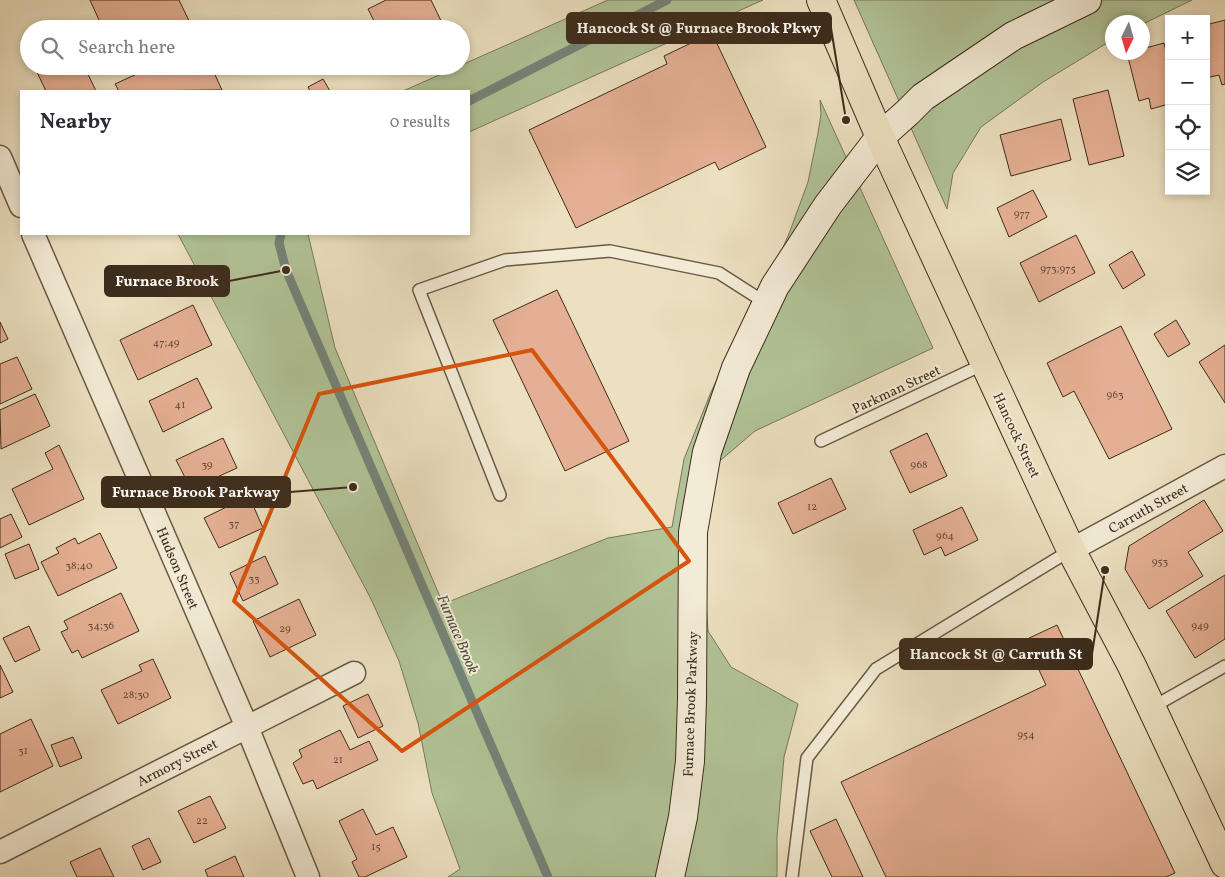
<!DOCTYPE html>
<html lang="en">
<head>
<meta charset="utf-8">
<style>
  body { margin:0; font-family:Vollkorn,serif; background:#f2f2f3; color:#2b2b33 }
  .controls { position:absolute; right:15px; top:15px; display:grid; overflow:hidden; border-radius:0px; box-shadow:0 2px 8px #0003 }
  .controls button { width:45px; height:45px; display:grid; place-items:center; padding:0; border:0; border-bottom:1px solid #e1e1e2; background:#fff; color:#2b2b33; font:25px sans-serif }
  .compass { position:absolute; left:1105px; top:15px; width:45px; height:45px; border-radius:50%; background:#fff; box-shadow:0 2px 8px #0003; rotate:185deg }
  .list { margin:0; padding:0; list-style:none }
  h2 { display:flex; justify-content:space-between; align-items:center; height:65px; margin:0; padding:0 20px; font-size:21px }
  h2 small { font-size:16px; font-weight:400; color:#7c7c81 }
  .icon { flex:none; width:28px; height:28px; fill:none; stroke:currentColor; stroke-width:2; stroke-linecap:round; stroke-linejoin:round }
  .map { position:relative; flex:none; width:1225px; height:877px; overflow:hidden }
  .search { position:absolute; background:#fff; box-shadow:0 2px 8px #0003; left:20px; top:20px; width:450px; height:55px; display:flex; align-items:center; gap:12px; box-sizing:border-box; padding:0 18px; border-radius:28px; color:#7c7c81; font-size:19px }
  .panel { position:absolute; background:#fff; box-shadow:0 2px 8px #0003; left:20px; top:90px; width:450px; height:145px; border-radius:0px }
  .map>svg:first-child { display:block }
</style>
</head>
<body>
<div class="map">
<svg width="1225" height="877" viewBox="0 0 1225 877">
  <rect width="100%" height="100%" fill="#ece0c0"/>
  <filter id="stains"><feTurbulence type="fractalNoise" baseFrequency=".004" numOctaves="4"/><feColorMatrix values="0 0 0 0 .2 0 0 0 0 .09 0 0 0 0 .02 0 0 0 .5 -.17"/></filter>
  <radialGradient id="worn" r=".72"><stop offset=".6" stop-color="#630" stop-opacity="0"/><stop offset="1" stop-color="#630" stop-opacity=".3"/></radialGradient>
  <path fill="#b1c397" stroke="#77785a" d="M608,0H763L469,132V91H403Z
    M854,0H1192L1143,24L1112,22V40L1043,82L981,127L953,173L947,209Z
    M820,100L933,348L755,431L715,465L702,543L708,631L731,667L798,704L784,757L777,837V877H448L460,869L432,793L418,723L399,661L371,599L178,234H308L335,348L443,604L608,538L672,527L684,459L711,392L734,344L763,295L790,231L808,182L818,133L821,114Z"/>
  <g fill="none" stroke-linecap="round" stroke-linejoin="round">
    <path stroke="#748378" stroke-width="9" d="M469,101L667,0
      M281,234L279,243L286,270L548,877"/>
  </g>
  <path fill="#e5af93" stroke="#3d2c1c" d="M90,0H179L193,29H145L142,22L128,29H103Z
    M386,0H431L445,29H378L368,9Z
    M1225,20V84L1222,85L1219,75L1206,78V25Z
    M712,33L766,147L719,170L715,162L576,228L529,130L667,64L664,56Z
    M29,40V55L23,43Z
    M1164,43L1169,63V93H1167L1169,104L1151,109L1149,98L1139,101L1127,53L1142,52V49Z
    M34,66H84L96,91H46Z
    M154,66H211L222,90L119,91L115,84Z
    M323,79L330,91H310L308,87Z
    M1108,90L1124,156L1089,165L1073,99Z
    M1061,119L1071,160L1011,176L1000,135Z
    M1033,190L1047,217L1009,237L997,208Z
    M1076,235L1095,273L1039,302L1020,263Z
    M1132,251L1145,275L1123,289L1109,265Z
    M557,290L629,441L565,471L493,320Z
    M193,305L212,345L138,380L120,340Z
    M1176,320L1190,344L1168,357L1154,334Z
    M0,322L8,339L0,343Z
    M1121,326L1172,429L1109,459L1074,391L1063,397L1047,363Z
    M1225,345V403L1199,362Z
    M17,357L32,389L0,404V364Z
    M197,378L212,408L163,432L149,401Z
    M35,394L50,426L1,449L0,410Z
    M927,433L947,476L910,493L890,451Z
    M223,438L237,468L191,489L176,460Z
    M59,445L84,499L29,525L12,489L53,469L45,453Z
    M831,478L846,509L793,534L778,503Z
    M249,496L263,528L219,548L204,518Z
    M1204,500L1223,531L1188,552L1203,576L1149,609L1125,569L1129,546Z
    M962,507L978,540L945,556L941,547L924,555L913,530Z
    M11,514L22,537L0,548V519Z
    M100,533L117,568L58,596L41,562L59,553L56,548L75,538L78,544Z
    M29,544L39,569L15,579L5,554Z
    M265,556L278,584L243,601L230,573Z
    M1225,575V639L1195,658L1166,611Z
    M121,593L139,631L82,658L78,650L72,653L61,632L68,629L64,621Z
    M299,599L316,635L270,657L253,621Z
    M1057,625L1175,873L1166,877H886L841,782L1046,685L1025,640Z
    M29,626L40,650L15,662L3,638Z
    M153,659L171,698L118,724L101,690L142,671L139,665Z
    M0,665L13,692L0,698Z
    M368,694L383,726L358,738L343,706Z
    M31,719L53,766L0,792V734Z
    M340,730L350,750L369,741L378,760L317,789L313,780L303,784L293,763L302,757L299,750Z
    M73,737L82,758L60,767L51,745Z
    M210,796L226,828L194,843L178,811Z
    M363,809L376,835L393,827L407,857L365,877H359L352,862L357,859L339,821Z
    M836,819L863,877H832L810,831Z
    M149,838L161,862L143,870L132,846Z
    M100,848L114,877H77L70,862Z
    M235,856L244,877H208L205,870Z"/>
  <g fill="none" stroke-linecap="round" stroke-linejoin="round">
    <defs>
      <path id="service" d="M821,441L984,364
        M500,495L419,290L505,260L610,251L719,273L766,303
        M1151,708L1225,666
        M792,877L807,758L876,669L1071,550"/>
      <path id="minor" d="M0,157L21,206
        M33,234L247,727L308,877
        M1071,550L1225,466
        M0,852L354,673"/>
      <path id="secondary" d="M670,877L683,817L690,761L692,699L693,532L707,452L736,368L775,286L828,205L880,137L908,112L923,97L1013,36L1087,0"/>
      <path id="primary" d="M821,0L880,137L1071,550L1132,666L1225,864"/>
    </defs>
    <use href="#service" stroke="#695945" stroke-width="14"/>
    <use href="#minor" stroke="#695945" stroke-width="25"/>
    <use href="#secondary" stroke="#3d2c1c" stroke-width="30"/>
    <use href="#primary" stroke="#3d2c1c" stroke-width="30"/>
    <use href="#service" stroke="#f3ebd6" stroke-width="11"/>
    <use href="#minor" stroke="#f3ebd6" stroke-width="22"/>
    <use href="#secondary" stroke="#f3ebd6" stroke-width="28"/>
    <use href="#primary" stroke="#ece0c0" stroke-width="28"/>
  </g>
  <path fill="none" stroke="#d7540e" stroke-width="4" stroke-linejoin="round" d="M532,350L689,561L402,751L234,601L319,394Z"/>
  <g text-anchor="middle" stroke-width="4" stroke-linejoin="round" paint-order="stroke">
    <g font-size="11" fill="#674d3a">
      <text x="1022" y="217">977</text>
      <text x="1058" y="272">973;975</text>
      <text x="166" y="346">47;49</text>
      <text x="1115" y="398">963</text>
      <text x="180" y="408">41</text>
      <text x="207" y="468">39</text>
      <text x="919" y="468">968</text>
      <text x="812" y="510">12</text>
      <text x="234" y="527">37</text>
      <text x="945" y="539">964</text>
      <text x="1160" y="565">953</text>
      <text x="79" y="569">38;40</text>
      <text x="254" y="582">33</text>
      <text x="101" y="629">34;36</text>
      <text x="1200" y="629">949</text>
      <text x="285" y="632">29</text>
      <text x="136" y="698">28;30</text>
      <text x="1026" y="738">954</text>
      <text x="23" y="754">31</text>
      <text x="338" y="763">21</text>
      <text x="202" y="824">22</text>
      <text x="376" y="850">15</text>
    </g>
    <g font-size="14" fill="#3d2c1c" stroke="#f3ebd6">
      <text transform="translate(896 389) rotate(-25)" y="5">Parkman Street</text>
      <text transform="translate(1017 435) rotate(65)" y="5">Hancock Street</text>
      <text transform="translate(1148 508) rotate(-29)" y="5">Carruth Street</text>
      <text transform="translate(178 568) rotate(67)" y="5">Hudson Street</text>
      <text transform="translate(690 704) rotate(-88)" y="5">Furnace Brook Parkway</text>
      <text transform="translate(177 762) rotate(-27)" y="5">Armory Street</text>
    </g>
    <g font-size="15" font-style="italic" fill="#545042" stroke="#f3ebd6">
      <text transform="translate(458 634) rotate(67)" y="5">Furnace Brook</text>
    </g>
  </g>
  <path fill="none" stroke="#3d2c1c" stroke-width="2" d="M846 120L831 28M286 270L229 281M353 487L290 492M1105 570L1092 654"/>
  <g fill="#3d2c1c" stroke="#f3ebd6" stroke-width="2">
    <circle cx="846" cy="120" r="5"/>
    <circle cx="286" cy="270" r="5"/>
    <circle cx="353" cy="487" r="5"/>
    <circle cx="1105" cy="570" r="5"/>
  </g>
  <g fill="#3d2c1c" stroke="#3d2c1c" stroke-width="2">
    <rect x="567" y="13" width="264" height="30" rx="5"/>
    <rect x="105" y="266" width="124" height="30" rx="5"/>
    <rect x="102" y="477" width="188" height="30" rx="5"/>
    <rect x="900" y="639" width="192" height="30" rx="5"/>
  </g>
  <g font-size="15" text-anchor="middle" font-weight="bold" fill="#fff">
    <text x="699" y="33">Hancock St @ Furnace Brook Pkwy</text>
    <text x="167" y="286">Furnace Brook</text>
    <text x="196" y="497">Furnace Brook Parkway</text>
    <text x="996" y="659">Hancock St @ Carruth St</text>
  </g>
  <rect width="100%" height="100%" filter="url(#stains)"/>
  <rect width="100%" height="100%" fill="url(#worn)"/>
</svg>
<div class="controls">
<button>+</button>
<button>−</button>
<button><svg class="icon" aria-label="locate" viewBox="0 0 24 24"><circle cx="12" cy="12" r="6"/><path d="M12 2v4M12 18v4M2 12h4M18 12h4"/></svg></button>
<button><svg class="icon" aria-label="layers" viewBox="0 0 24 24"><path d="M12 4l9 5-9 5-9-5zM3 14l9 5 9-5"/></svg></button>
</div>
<svg class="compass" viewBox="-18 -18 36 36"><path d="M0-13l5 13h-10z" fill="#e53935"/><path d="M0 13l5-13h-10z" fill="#7c7c81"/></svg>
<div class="search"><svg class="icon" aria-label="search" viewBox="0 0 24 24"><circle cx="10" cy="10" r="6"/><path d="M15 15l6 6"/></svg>Search here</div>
<section class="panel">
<h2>Nearby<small>0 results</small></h2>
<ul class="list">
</ul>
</section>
</div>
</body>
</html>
